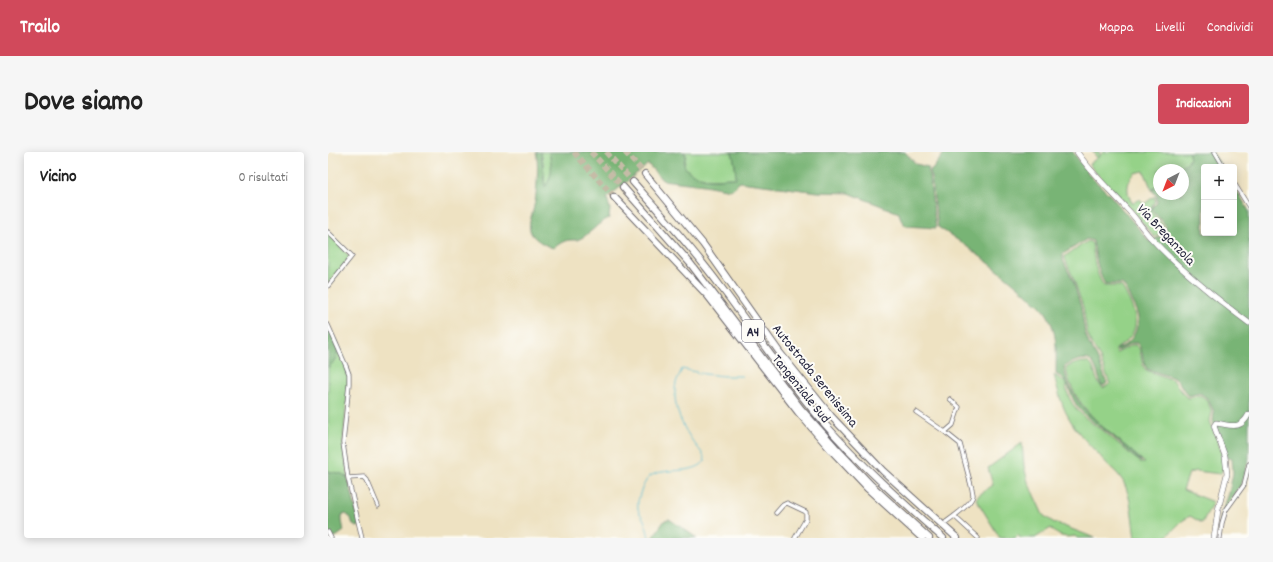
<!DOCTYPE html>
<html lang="it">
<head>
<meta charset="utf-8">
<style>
  body { margin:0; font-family:Dekko,sans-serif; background:#f6f6f6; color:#222 }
  .controls { position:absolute; right:12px; top:12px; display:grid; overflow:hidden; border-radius:4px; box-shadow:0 2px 10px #0003 }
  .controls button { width:36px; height:36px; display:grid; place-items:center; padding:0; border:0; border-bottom:1px solid #e0e0e0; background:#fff; color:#222; font:20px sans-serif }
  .compass { position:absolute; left:825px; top:12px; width:36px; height:36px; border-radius:50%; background:#fff; box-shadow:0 2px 10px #0003; rotate:222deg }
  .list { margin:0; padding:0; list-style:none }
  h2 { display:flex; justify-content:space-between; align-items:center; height:52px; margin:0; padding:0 16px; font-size:17px }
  h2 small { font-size:13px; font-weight:400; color:#767676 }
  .map { position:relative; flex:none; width:921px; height:386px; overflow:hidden; border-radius:4px }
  header { display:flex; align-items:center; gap:24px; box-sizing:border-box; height:56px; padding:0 20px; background:#d1495b; color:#fff }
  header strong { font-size:19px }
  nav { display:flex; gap:22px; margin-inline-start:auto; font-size:14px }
  .intro { display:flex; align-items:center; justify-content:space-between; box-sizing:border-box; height:96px; padding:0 24px }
  h1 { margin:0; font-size:28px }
  .button { padding:10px 18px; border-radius:4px; background:#d1495b; color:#fff; font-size:14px; font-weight:700 }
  main { display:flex; gap:24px; padding:0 24px }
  aside { flex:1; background:#fff; border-radius:4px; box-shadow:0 2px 10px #0003 }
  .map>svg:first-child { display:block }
</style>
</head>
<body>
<header>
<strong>Trailo</strong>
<nav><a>Mappa</a><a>Livelli</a><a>Condividi</a></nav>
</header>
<div class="intro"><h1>Dove siamo</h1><a class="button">Indicazioni</a></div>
<main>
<aside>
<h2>Vicino<small>0 risultati</small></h2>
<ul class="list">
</ul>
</aside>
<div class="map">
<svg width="921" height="386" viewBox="0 0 921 386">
  <rect width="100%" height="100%" fill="#fdfcf7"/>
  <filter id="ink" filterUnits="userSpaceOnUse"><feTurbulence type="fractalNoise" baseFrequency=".025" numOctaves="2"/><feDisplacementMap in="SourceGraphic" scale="8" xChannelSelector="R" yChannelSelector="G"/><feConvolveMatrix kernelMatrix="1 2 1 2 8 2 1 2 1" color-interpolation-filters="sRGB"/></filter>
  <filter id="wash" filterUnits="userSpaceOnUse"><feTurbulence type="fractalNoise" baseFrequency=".012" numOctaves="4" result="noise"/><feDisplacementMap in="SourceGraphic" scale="16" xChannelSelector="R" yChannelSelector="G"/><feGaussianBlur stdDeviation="0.9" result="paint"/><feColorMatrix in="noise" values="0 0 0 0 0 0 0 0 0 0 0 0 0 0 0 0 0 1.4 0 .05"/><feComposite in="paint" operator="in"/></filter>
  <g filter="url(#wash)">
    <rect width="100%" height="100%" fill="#eee2c2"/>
    <path fill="#95d288" stroke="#5c7a62" d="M213,0H221C224,14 226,24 217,36L215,10Z
      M356,0H404L407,13L408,26C389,26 369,31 356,14L358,2Z
      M765,0H772L770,6L775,0H860L862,6C855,18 843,18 831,18V33L827,35L824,38L816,19L807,21C798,30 798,40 804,51L812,47L816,52L827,44V50L824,53L823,59L836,75V80L826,85L806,60L767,20L761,12L769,6Z
      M0,81L21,104V107L0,132Z
      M760,89L764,91C766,106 767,121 776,134H793C797,138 798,143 801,148C812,171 810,182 788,197V200L789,201L804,193H808L812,198L815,214L818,218L845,228L858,245L861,246L872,243L879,248L884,260L882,269L895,304L896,316L892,322L868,319L861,321L855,338L885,350L874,371L862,364L854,369L837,386H807C804,368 804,346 795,329C789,319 779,313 772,304C761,292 749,281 741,266C733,253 730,238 726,223L737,230C738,234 739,240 741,245C749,264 770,274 785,287C795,295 804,305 814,311H817C788,284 744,258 738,216C742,213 746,212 750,211C771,205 763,227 775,236L782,232L771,204L763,191L759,181L755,155L746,128L737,107V104Z
      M11,196L21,222L15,291L20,326L14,322L0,319V216L4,212Z
      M694,291L696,314L700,330L715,363L725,370L767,386H749L747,384C736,386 729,384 723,376L707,386H692L690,383L687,386H672L648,347L651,343L665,333L660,316Z"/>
    <path fill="#78b474" stroke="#4d6b58" d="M208,0H213L217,35C225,24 224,13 221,0H356L358,4C355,12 355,15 362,20C378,31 390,26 408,26L407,13L404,0H577L588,12L600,15L608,76L578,74L573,68L571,61L521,41L490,40L412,30L403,38L376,33L334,28L320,12L279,46L282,57L281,66C269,71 261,84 249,88C249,88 243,88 243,88C236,88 231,92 226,96C219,95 203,86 202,78C200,70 205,61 206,54C209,42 211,10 208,0Z
      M617,0H745L763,25L782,43L822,90L838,81V74L824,58L825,54L829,51V44L824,38L827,35L831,33V42H855V18H846L860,10L862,6L860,0H884L894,15H876V81H906V34L921,59V306L914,332L897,357L891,380L893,364L901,341L905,321L904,306H898L885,269L886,260L880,247L872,241L861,244L859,243L850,229L846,226L819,217C813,208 817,201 809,191H804L790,199L789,197C801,193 809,182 810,169C811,161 805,153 802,146C799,140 798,136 794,132H777C769,119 768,104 765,89L759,87L735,102V108L745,129L753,155L757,181L761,192L769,205L779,231L775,234L773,233C771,226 769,217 765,211C759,203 743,210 736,215C741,250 770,271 795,292C802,297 807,304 814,309L809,307C800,299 792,291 784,284C772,275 758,266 749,254C740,241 742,228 728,222C728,201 730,187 722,168C716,154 705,149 695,139C668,116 640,94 610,75L602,18H604Z
      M0,173C8,191 17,199 0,216Z
      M0,319L14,322L20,326L32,374L29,375L25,373L23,366L18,362L14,363V369L16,379L9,384L5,385L0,380Z
      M341,367L369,386H324L337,368Z"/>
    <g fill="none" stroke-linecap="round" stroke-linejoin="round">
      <path stroke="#52b9d0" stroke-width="1" d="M321,386C320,380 318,374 316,368C314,364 311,361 310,357C309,351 311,344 313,339C315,334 318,328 321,325C335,314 365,324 377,309C375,299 367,294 362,285C352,270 344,250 348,231C349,227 352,222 354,217L377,222L396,224H414"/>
    </g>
  </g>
  <g filter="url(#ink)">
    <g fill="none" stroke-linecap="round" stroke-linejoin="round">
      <path stroke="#c5bca7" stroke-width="3.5" stroke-dasharray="3.5 2" stroke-linecap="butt" d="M599,385L616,372"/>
      <path stroke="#c5bca7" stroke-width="6" stroke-dasharray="6 3" stroke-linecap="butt" d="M246,0L286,45
        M263,0L295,35
        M278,0L305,30
        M297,0L317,22"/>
      <defs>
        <path id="street" d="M887,0L896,15
          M906,31L921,55
          M0,80L24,104L0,134
          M0,173L18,214L21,222V232L15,291L20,326L34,386
          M588,260L617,280
          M20,326L36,325L39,328L50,354
          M448,361L455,353L459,351L478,360V367L467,386
          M626,364L650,386
          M618,370C625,365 644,352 645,343C645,341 644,339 644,337L632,292L617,280L625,273L631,255L622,247
          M0,380L3,386
          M892,386L894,371L898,358L916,333L921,312"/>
        <path id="secondary" d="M749,0C763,21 782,38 799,57C808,66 814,76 822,85C852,118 886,145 921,171
          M886,386L890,358L899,322L897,304L886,274L888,271C903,273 912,279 921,262"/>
        <path id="highway" d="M317,22L375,92L452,201L503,264L555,319L629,386
          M305,30C335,64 366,98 393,135C427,180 458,227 495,270C532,312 573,349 615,386
          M295,35L362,111L473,257L507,295L543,333L601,386
          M286,45L380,144L470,260L503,298L539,336L594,386"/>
      </defs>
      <use href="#street" stroke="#69656a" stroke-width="5"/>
      <use href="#secondary" stroke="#69656a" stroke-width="6"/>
      <use href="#highway" stroke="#69656a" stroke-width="8"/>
      <use href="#street" stroke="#fff" stroke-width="3.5"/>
      <use href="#secondary" stroke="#fff" stroke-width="5"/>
      <use href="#highway" stroke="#fff" stroke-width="6"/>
    </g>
  </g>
  <g text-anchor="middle" stroke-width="4" stroke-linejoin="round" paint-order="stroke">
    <rect fill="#fdfcf7" stroke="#646373" stroke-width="1" x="414" y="168" width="22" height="22" rx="3"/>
    <g font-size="13" font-weight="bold" fill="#22223b">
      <text x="425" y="184">A4</text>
    </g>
    <g font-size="14" fill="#22223b" stroke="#fdfcf7">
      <text transform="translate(839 82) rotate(47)" y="5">Via Breganzola</text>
      <text transform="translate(488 223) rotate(51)" y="5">Autostrada Serenissima</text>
      <text transform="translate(474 236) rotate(51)" y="5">Tangenziale Sud</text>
    </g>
  </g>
</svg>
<div class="controls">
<button>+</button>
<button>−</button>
</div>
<svg class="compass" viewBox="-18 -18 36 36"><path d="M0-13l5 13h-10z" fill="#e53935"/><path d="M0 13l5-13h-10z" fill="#767676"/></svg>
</div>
</main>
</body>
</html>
